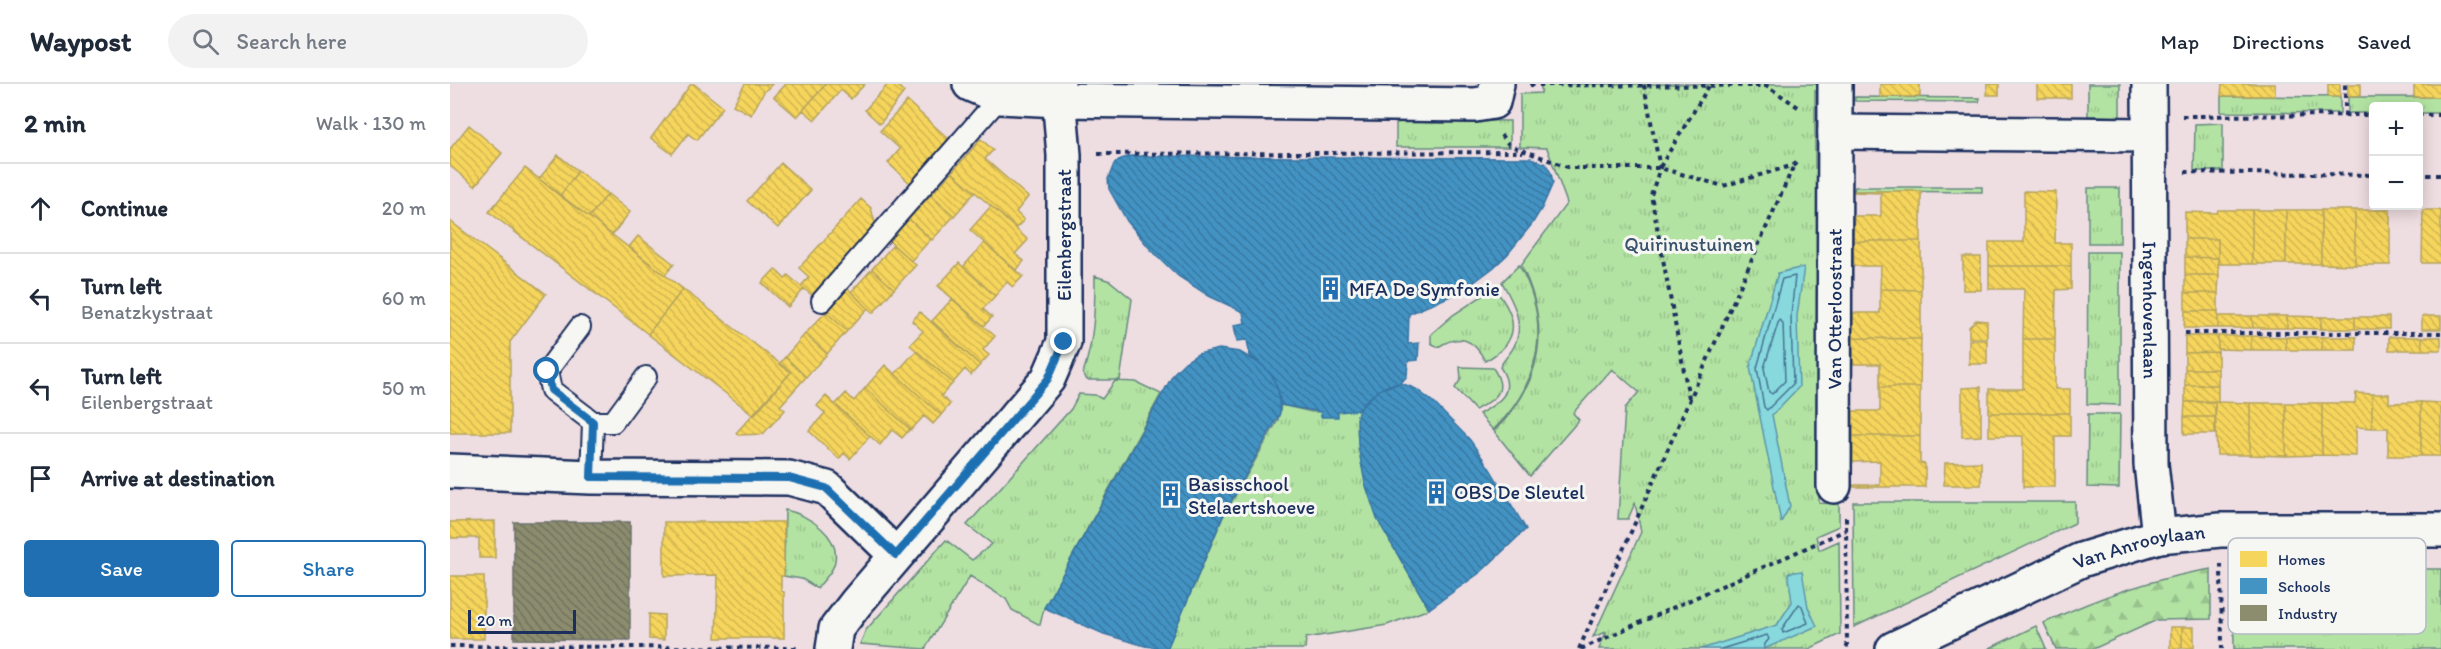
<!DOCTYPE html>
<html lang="en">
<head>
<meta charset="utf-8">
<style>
  body { margin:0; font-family:Itim,sans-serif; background:#f2f2f3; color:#1f2937 }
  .controls { position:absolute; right:18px; top:18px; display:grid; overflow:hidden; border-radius:6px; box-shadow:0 3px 15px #0003 }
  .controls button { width:54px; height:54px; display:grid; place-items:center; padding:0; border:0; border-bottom:2px solid #e0e1e3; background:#fff; color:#1f2937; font:30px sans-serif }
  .scale { position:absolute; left:18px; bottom:15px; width:108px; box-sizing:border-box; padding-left:6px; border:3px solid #1b2f5e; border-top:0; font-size:16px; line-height:21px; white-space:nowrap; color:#1b2f5e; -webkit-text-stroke:4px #f6f6f2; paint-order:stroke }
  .stop { position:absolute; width:18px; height:18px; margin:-14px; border:4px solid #1f6fb2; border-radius:50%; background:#fff }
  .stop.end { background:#1f6fb2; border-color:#fff; box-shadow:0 2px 6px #0008 }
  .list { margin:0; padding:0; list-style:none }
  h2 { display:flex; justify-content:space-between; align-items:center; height:78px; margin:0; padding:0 24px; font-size:26px }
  h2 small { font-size:20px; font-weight:400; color:#747a83 }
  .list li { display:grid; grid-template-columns:39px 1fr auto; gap:18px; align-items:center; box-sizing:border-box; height:90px; padding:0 24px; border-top:2px solid #e0e1e3 }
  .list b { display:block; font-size:22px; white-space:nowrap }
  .list p { margin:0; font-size:20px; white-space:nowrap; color:#747a83 }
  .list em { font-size:20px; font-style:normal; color:#747a83 }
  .actions { display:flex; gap:12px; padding:18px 24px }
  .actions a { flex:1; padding:14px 0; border:2px solid #1f6fb2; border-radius:6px; text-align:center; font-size:21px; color:#1f6fb2 }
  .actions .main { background:#1f6fb2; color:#fff }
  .icon { flex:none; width:33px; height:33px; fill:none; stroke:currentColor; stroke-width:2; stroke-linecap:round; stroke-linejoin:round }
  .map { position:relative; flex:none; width:1991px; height:565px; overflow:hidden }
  header { display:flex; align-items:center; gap:36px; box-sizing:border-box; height:84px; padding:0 30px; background:#fff; border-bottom:2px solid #e0e1e3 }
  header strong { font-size:28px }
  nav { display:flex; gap:33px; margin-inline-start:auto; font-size:21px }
  .search { width:420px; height:54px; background:#f2f2f3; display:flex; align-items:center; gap:15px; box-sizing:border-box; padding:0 21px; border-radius:33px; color:#747a83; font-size:22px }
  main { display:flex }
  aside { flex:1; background:#fff }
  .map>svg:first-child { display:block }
</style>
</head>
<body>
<header>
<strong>Waypost</strong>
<div class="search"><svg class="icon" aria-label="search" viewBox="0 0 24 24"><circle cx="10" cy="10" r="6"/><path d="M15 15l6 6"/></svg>Search here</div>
<nav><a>Map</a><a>Directions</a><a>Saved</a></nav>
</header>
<main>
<aside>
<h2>2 min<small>Walk · 130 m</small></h2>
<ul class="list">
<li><svg class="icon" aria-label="ahead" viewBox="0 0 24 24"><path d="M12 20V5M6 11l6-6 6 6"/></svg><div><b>Continue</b></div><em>20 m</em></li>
<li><svg class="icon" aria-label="left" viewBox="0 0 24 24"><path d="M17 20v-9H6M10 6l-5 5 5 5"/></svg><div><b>Turn left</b><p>Benatzkystraat</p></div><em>60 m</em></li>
<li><svg class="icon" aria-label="left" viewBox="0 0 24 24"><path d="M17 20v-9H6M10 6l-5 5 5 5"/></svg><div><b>Turn left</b><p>Eilenbergstraat</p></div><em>50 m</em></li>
<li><svg class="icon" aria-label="arrive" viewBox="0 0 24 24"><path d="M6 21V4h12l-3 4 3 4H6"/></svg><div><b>Arrive at destination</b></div></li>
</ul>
<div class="actions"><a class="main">Save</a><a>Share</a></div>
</aside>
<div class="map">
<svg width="1991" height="565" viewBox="0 0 1991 565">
  <defs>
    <pattern id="grass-tufts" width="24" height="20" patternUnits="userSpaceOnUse" patternTransform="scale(1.5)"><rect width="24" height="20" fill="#b3e3a2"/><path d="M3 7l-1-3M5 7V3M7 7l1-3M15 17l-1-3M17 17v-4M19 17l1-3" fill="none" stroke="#99c38e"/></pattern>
    <pattern id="forest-firs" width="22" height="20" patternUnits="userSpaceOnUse" patternTransform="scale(1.5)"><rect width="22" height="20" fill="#b3e3a2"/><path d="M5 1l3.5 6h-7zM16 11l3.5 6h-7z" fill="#99c38e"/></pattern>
    <pattern id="homes-back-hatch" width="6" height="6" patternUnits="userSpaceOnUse" patternTransform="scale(1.5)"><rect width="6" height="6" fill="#f6d55c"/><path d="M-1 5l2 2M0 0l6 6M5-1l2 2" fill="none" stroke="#d2b752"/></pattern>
    <pattern id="schools-back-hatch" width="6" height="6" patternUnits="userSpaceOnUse" patternTransform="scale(1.5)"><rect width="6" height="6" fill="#4393c3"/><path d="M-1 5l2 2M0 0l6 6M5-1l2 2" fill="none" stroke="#3778a2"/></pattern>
    <pattern id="industry-back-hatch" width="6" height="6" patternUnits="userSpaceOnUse" patternTransform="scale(1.5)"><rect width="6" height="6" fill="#8c8c6e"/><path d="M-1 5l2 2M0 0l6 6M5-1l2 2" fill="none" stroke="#72735e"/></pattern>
  </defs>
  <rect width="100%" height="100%" fill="#eedde1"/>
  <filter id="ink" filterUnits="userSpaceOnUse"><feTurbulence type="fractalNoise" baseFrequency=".0167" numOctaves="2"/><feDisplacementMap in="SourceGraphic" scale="12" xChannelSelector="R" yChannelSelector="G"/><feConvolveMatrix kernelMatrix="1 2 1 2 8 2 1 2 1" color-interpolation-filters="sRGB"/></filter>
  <g filter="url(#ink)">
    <path fill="url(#grass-tufts)" stroke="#678980" stroke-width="1.5" d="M1091,0H1369V9L1365,7V84H1368V99L1371,100L1368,254L1369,419L1389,420V442L1366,452L1369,466L1389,457L1390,550L1359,565H1149L1156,548L1143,553L1191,448L1185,419L1178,435H1168L1175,324L1189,308L1162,285L1123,329L1129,336L1080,392L1044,347C1094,299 1101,241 1071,181L1117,119L1097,64L1070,63V10L1091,9Z
      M1638,0H1670V33L1638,32Z
      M1771,12L1890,13V29L1771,28Z
      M1405,13L1530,14L1529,18L1405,17Z
      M1898,13H1991V29H1969L1968,22H1924L1923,29H1898Z
      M943,36L1060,37V63H946V39Z
      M1773,39V87H1744L1745,40Z
      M1405,103H1532V108L1404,107Z
      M1638,104H1670V159H1638Z
      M1638,168H1670V321L1637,320Z
      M1069,181C1102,240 1091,300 1043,346L1029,330C1049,319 1067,308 1050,283C1054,274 1062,269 1065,260C1075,238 1062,216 1052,198Z
      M645,192L660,197L682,215L670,296H637L633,289C644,257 645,226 645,192Z
      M1044,204C1068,233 1072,257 1035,277C1024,255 1010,249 988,263L981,259V250L1003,231Z
      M1010,283L1043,284C1059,308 1045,315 1025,326L1005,304L1011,295Z
      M665,297L686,298L711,310L594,524L590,541L562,526L556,515L520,492L475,565L410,560L416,546L496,456L522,476L542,460L517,441L621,325L629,310L645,311L652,315Z
      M831,321L862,328L909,326C906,337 907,350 909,362C915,424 949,472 979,525L937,541L856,554L855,565H717L773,433L828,336Z
      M1638,330H1670L1669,404L1637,403Z
      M1403,418H1625V439L1404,543Z
      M335,426C358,430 393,453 384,481C381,490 373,497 367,504L352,495L334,492Z
      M1783,485H1860V492H1900L1901,485H1991V565H1784Z"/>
    <path fill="url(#forest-firs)" stroke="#678980" stroke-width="1.5" d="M1761,485V535L1707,536L1643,565H1606L1594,539C1648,513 1701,495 1761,485Z
      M1586,542L1596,565H1538L1542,563Z"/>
    <path fill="#87d9de" stroke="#5c95ab" stroke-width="1.5" d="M1354,183L1347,232L1349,303L1322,331L1340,422L1331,438L1300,283L1328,189Z
      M1352,487L1358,523L1367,542L1314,565H1251L1327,541L1342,518L1338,489Z"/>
    <path fill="url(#homes-back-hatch)" stroke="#b4a35d" stroke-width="1.5" d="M241,0H244L273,23L247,56L238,50L222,70L201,54Z
      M295,0H322L314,8L301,31L283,21Z
      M336,0H376L347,33L324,13Z
      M376,0H415L401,15L391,6L365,36L353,26Z
      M438,0H446L454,8L430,40L415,26Z
      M1430,0H1470V13H1430Z
      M1537,0H1549V11H1537Z
      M1587,0H1621V14H1587Z
      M1772,0H1825V12H1771Z
      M1878,0H1890V13H1878Z
      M1898,0H1911V12L1898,13Z
      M1964,0H1991V13H1964Z
      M457,17L501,57L461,100L438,79L450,65L430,47Z
      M19,41L52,69L25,102L0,82V65Z
      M531,55L543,66L535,75L578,113L566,128L574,136L566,144L502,88Z
      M108,71L128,87L110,112L89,95Z
      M331,79L361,106L328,144L297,117Z
      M75,84L233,205L198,250L39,128Z
      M128,87L158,110L139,133L110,112Z
      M502,88L525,108L504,132L481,111Z
      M1404,107H1471V157H1403L1404,132H1431V109L1404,108Z
      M1574,107L1606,108L1605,159H1621V182H1539V158H1574Z
      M158,110L180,128L162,151L139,133Z
      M481,111L504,132L482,156L459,135Z
      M411,115L421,124L427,146L365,214L351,202L359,193L349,184Z
      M541,122L578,156L565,170L574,177L566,187L520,146Z
      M1768,126H1802V180H1768V155H1735V128L1767,129Z
      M1802,126H1836V180H1802Z
      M1836,126H1871V180H1836Z
      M1871,126H1905V181L1871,180Z
      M1905,126H1940V181H1905Z
      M1973,126H1991V179H1972Z
      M459,135L481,155L461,177L439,157Z
      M0,137L96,210L60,258V349H0Z
      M188,152L224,180L215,191L179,163Z
      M1735,155H1768V174L1735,173Z
      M1403,157H1471V206L1430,205L1431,182H1404Z
      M534,159L573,192L563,203L557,198L545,212L513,183Z
      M443,161L466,181L444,205L422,185Z
      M1513,173H1531V206H1513Z
      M1735,173L1768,174L1769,191H1735Z
      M509,179L545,212L533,225L542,233L534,242L488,202Z
      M1539,182H1621V205L1606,206L1605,255H1573L1574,205H1539Z
      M325,185L335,195L338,191L354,205L338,223L312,199Z
      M422,185L444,205L423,229L401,208Z
      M1735,191H1769L1768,209H1735Z
      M397,204L418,224L397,247L376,228Z
      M233,205L341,288L304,331L198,250Z
      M1430,205L1471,206V255L1403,254V229H1430Z
      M1735,209H1768V227H1735Z
      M502,215L545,252L533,266L539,271L530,281L482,237Z
      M1735,227H1768V244H1734Z
      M376,228L397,247L377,270L355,250Z
      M470,228L530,281L521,291L515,285L503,299L460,261L473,247L462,237Z
      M1768,232H1802L1803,244H1768Z
      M1802,232H1837V244H1803Z
      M1837,232L1871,233V245L1837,244Z
      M1972,232H1991V245H1972Z
      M1871,233H1905V245H1871Z
      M1905,233H1939V245H1905Z
      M1526,236L1537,237V254H1519V243Z
      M355,250L377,270L356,293L335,273Z
      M1735,252H1768V268L1735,269Z
      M1768,252H1801V266L1768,265Z
      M1801,252L1836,253V266H1801Z
      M1836,253H1872V266H1836Z
      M1872,253H1906V266H1872Z
      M1939,253H1972V266H1939Z
      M1972,253H1991V266H1972Z
      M1403,254L1471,255L1470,303H1430V280H1403Z
      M1573,255H1605V305H1620V329H1539V305H1573Z
      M1519,256H1537V280H1519Z
      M466,267L503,299L491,312L500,320L491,331L445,290Z
      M1768,268V285H1735V269Z
      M335,273L356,293L330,322L335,326L313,350L288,351L286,349L341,288L329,280Z
      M435,281L491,331L483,340L474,332L461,346L415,304Z
      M1735,285H1768V301H1735Z
      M1735,301H1768V317L1735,318Z
      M1430,303H1470V352H1403V327H1430Z
      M1531,303V352L1512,353V304Z
      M415,304L460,345L452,354L442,346L430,361L385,321L396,309L404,317Z
      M1906,309L1922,310V344L1906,343V372L1872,371V319H1905Z
      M1922,310H1939V319L1971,318V372H1938V344H1922Z
      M376,312L420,352L400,375L394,369L389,375L359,347L375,329L367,322Z
      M1735,318H1765V333H1734Z
      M1765,318L1800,319V371H1767Z
      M1971,318L1991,319V372H1971Z
      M1800,319H1836V372L1800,371Z
      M1836,319H1872V371L1836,372Z
      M1539,329H1620V352H1605V403H1573V352H1539Z
      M1734,333H1765V350H1734Z
      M1403,352H1470V379L1475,380V403H1403L1404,401H1430V377L1403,378Z
      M1531,378V401H1494L1495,379Z
      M45,437V474H29V454H0V438Z
      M214,438H334V492H331V507L334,508V554H266L268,491L214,492Z
      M0,492H34V555H0Z
      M199,530L214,531V556L199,555Z
      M1720,543H1732V564L1720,565Z
      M1732,543H1744V564H1732Z"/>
    <path fill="url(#schools-back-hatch)" stroke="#3775a5" stroke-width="1.5" d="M681,72L1081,74L1096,80L1101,89L1103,99L1092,124L1082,140L1057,171L1043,184L1012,207L959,230L958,260L969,259L968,276L958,277L957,292L951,299L939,301L927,307L909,326L888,328V333H871V328L831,321L828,306L822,292L812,281L800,272L797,256L787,257L784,241L795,239L793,228L759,212L728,192L701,166L677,137L659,105L658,95L664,80L671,75Z
      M769,265L790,268L812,281L822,292L828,306L830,329L773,432L717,565L695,562L654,550L594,524L724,289L735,278L748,270Z
      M951,299L966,305L983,318L1020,356L1040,385L1076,445L1031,488L979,525L927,435L915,399L908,362L907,331L914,318L931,305Z"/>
    <path fill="url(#industry-back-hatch)" stroke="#6a7069" stroke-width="1.5" d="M64,438H180V556L64,555Z"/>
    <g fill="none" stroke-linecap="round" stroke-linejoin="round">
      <path stroke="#467391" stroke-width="1.5" d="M1345,192L1341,232L1343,300L1317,326L1314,323L1307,284L1332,195Z
        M1329,236L1333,239L1335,297L1322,310L1319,308L1314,284Z
        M1349,520L1352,522L1358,539L1333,549L1332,545Z
        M1271,565L1317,551L1319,555L1315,560L1314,565"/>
      <defs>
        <path id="service" d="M372,217L550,13
          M130,243L97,287L101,306L143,338L141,393
          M143,338H163L196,293"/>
        <g id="minor">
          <path d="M520,0L550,13L609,16L1025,21L1043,18L1047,0"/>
          <path id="s1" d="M1699,0L1701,380L1709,452"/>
          <path d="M1385,48L1698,51"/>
          <path d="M0,387L141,393L339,394L377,404L446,471"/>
          <path id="s2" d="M1384,402L1385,0"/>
          <path d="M383,565L386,545L406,519L598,295L614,258V71L608,0"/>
          <path id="s3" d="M1443,565L1631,476L1709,452L1770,446H1991"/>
        </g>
      </defs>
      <use href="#service" stroke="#1b2f5e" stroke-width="24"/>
      <use href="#minor" stroke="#1b2f5e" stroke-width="38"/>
      <path stroke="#1b2f5e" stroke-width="4" stroke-dasharray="4.5 4.5" stroke-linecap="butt" d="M1080,1L1317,2L1351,25
        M1194,1L1210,84L1201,111L1239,314
        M1968,31H1991
        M1732,32L1924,31
        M1895,32V0
        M1051,51L1059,61L1120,84H1210L1273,102L1344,81L1348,77
        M648,70L1073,68
        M1210,83L1259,2
        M1735,88L1924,91
        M1968,91H1991
        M1735,249H1991
        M1396,433L1397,565
        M1771,480L1772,565
        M0,562L350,564
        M1129,565L1344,81
        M1131,565L1396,446"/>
      <use href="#service" stroke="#f6f6f2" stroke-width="20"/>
      <use href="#minor" stroke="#f6f6f2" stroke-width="33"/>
    </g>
  </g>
  <g fill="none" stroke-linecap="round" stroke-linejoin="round" filter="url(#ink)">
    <path stroke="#1f6fb2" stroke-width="8" d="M97,287L101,306L143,338L141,393L339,394L376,404L446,471L598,295L614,258"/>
  </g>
  <defs>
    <symbol id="building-bare" viewBox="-9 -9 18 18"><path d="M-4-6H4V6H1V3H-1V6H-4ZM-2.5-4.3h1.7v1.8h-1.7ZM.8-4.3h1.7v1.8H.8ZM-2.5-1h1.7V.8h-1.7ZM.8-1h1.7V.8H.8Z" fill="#1f6fb2" stroke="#f6f6f2" stroke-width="2.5" paint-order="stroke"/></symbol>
  </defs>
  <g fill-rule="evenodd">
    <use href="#building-bare" x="864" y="188" width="33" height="33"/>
    <use href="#building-bare" x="970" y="392" width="33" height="33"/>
    <use href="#building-bare" x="704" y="394" width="33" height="33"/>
  </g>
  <g text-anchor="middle" stroke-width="6" stroke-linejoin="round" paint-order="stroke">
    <g font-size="20" fill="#1b2f5e" stroke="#f6f6f2">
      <text transform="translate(614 151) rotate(-90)" y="7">Eilenbergstraat</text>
      <text dy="7" stroke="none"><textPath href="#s2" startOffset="177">Van Otterloostraat</textPath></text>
      <text dy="7" stroke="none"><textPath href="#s1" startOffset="226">Ingenhovenlaan</textPath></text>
      <text dy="7" stroke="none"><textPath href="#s3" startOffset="268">Van Anrooylaan</textPath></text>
    </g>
    <g font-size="20" fill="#39536c" stroke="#f6f6f2">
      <text x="1239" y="167">Quirinustuinen</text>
    </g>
    <g font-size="20" fill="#1b2f5e" stroke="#f6f6f2" text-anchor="start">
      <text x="899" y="212">MFA De Symfonie</text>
      <text x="738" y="407">Basisschool<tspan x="738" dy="23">Stelaertshoeve</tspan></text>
      <text x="1004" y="415">OBS De Sleutel</text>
    </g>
  </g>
  <rect x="1778" y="454" width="198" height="96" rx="9" fill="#f6f6f2" stroke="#b4bac6" stroke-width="1.5"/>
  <rect x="1790" y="467" width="27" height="16" fill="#f6d55c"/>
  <rect x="1790" y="494" width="27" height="16" fill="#4393c3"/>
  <rect x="1790" y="521" width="27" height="16" fill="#8c8c6e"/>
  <g font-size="16" fill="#1b2f5e">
    <text x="1828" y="481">Homes</text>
    <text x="1828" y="508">Schools</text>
    <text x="1828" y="535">Industry</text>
  </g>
</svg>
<div class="controls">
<button>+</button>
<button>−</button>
</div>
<div class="scale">20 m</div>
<div class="stop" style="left:97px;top:287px"></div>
<div class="stop end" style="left:614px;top:258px"></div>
</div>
</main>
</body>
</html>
